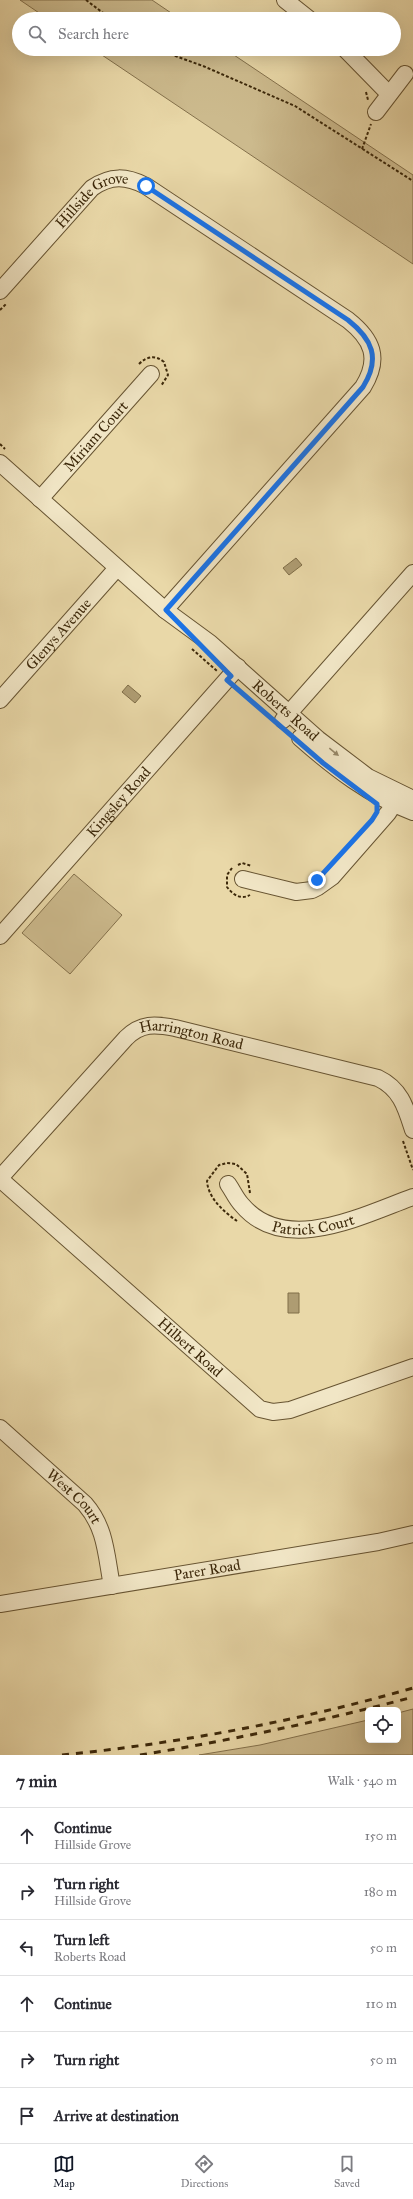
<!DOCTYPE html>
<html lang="en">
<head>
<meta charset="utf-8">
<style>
  body { margin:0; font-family:"IM FELL Great Primer",serif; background:#f7f7f7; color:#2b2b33 }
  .controls { position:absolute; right:12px; bottom:12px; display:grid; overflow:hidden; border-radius:6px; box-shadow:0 4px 16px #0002 }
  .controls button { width:36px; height:36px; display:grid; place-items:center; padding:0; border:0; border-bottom:1px solid #e1e1e2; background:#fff; color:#2b2b33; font:20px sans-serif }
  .stop { position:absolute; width:12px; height:12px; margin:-9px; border:3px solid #1a73e8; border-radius:50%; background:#fff }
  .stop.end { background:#1a73e8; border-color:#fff; box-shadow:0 1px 4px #0008 }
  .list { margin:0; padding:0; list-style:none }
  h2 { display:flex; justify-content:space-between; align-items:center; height:52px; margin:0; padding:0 16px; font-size:17px }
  h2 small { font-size:13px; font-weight:400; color:#7c7c81 }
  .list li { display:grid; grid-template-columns:26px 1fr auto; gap:12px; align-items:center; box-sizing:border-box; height:56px; padding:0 16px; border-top:1px solid #e1e1e2 }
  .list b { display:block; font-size:15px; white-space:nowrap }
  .list p { margin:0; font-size:13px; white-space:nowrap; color:#7c7c81 }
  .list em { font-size:13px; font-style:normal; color:#7c7c81 }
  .icon { flex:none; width:22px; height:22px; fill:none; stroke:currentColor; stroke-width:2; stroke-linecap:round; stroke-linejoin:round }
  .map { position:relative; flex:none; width:413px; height:1755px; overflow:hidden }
  .search { position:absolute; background:#fff; box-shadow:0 4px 16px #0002; left:12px; right:12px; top:12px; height:44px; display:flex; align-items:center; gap:10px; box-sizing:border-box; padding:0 14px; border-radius:22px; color:#7c7c81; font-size:15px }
  .sheet { height:388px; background:#fff }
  nav { display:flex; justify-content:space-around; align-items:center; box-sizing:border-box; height:56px; border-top:1px solid #e1e1e2; background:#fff; font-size:11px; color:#7c7c81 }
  nav a { display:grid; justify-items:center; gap:2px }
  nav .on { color:#111827 }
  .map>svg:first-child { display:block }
</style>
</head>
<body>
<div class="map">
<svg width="413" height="1755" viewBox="0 0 413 1755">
  <rect width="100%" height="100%" fill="#e9d8a8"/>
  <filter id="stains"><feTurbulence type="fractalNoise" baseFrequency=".005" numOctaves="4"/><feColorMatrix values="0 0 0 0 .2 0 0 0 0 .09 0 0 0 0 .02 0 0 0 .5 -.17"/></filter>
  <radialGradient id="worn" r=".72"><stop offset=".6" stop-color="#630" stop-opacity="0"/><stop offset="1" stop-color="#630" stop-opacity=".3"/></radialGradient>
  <path fill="#ccba8d" stroke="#84714c" d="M20,0H152L180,19H48Z
    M93,49H225L413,175V264Z
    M74,874L122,915L70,974L22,933Z
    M413,1709V1755H199L260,1745L368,1720V1740H398V1713Z"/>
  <path fill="#ae9c72" stroke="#806e48" d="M296,558L302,565L289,575L283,568Z
    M128,685L141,696L135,703L122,692Z
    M288,1293H299V1313H288Z"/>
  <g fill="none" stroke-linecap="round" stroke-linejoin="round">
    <defs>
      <g id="minor">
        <path d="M285,0L309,19"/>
        <path d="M345,49L389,94"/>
        <path d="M376,112L405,74"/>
        <path id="s1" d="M0,291L92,188C111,175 126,176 146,186L348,320C372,339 381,358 363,387L165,610"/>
        <path id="s2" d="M0,463L165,610L210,643L318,739L368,777L413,799"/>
        <path id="s3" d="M40,499L151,374"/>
        <path id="s4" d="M0,700L117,568"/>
        <path d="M283,720L413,573"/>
        <path d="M300,738C334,768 370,796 413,812"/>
        <path d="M243,879L296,892L312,890L318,887L332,877L388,813L399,796"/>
        <path id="s5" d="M0,936L238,667"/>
        <path id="s6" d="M0,1178L126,1038C141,1023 155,1024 175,1028L378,1078C401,1089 406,1108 413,1130"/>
        <path id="s7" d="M0,1179L260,1409L273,1412L290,1410L413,1367"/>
        <path id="s8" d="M228,1184C233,1191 236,1199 242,1205C285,1256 363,1215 413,1197"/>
        <path id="s9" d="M0,1428L85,1504C106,1528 106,1555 112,1586"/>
        <path id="s10" d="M0,1604L378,1542L413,1534"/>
      </g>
    </defs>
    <use href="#minor" stroke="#675432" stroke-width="18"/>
    <path stroke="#3c280a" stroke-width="2" stroke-dasharray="3 2" stroke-linecap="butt" d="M86,0L111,19
      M322,14L329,19
      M156,49L203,66L295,106L413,181
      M366,92L368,100
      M362,149L371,124
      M0,310L6,304
      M139,364C147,356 156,355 164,362L168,375L161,386
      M0,444L5,449
      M192,649L217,671
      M237,688L268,715
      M238,865L242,863L252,866
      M232,868L227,875V887C233,895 241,900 250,895
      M403,1141L413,1170
      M237,1221C224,1212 208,1198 207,1181L219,1165L227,1163L236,1164L247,1174L250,1193"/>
    <use href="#minor" stroke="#f1e6c6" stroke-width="16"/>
    <path stroke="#3c280a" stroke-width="3" stroke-dasharray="7 7" stroke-linecap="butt" d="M62,1755C181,1743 298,1721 413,1688
      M140,1755C232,1740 323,1721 413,1697"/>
  </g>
  <defs><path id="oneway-solid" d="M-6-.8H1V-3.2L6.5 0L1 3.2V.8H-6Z"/></defs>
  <use fill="#968768" href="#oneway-solid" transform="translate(334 752) rotate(39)"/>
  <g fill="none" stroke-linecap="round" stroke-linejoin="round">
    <path stroke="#1a73e8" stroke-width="5" d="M146,186L348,320C372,339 381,358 363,387L166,610L231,676L227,680L323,763L377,804V812L372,820L317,880"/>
  </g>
  <g text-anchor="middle" stroke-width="3" stroke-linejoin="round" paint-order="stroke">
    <g font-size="15" fill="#3c280a" stroke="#f1e6c6">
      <text dy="5" stroke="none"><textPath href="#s1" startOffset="132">Hillside Grove</textPath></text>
      <text dy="5" stroke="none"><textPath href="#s3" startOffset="84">Miriam Court</textPath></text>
      <text dy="5" stroke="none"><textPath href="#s4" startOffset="88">Glenys Avenue</textPath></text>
      <text dy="5" stroke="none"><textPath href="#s2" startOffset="378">Roberts Road</textPath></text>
      <text dy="5" stroke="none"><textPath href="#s5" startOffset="179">Kingsley Road</textPath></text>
      <text dy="5" stroke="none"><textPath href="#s6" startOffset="258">Harrington Road</textPath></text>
      <text dy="5" stroke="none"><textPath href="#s8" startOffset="104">Patrick Court</textPath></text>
      <text dy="5" stroke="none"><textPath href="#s7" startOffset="254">Hilbert Road</textPath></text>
      <text dy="5" stroke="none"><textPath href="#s9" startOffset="101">West Court</textPath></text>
      <text dy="5" stroke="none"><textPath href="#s10" startOffset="210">Parer Road</textPath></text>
    </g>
  </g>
  <rect width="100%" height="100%" filter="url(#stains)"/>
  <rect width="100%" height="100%" fill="url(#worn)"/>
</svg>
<div class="controls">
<button><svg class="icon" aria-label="locate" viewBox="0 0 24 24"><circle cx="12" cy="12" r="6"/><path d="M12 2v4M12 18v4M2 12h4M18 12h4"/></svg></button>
</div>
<div class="stop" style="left:146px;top:186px"></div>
<div class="stop end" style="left:317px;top:880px"></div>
<div class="search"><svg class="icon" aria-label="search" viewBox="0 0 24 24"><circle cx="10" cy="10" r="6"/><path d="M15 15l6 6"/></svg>Search here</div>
</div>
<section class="sheet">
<h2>7 min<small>Walk · 540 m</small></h2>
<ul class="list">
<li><svg class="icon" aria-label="ahead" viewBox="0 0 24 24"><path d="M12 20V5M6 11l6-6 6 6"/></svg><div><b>Continue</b><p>Hillside Grove</p></div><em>150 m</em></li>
<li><svg class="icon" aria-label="right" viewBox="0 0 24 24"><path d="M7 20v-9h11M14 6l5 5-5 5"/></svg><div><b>Turn right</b><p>Hillside Grove</p></div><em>180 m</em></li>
<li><svg class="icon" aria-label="left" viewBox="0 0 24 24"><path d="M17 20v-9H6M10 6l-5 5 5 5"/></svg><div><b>Turn left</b><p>Roberts Road</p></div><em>50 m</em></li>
<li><svg class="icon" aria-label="ahead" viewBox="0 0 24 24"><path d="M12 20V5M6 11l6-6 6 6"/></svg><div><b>Continue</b></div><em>110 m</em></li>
<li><svg class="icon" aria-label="right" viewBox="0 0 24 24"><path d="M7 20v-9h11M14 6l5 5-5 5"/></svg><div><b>Turn right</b></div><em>50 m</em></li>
<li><svg class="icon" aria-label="arrive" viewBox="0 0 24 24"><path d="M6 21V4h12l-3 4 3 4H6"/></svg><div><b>Arrive at destination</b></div></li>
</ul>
</section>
<nav>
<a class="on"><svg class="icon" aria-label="map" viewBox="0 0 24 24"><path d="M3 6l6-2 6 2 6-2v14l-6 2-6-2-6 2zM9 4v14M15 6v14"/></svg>Map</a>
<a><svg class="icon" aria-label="directions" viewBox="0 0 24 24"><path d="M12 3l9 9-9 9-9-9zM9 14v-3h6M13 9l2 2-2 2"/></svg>Directions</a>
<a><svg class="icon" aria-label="saved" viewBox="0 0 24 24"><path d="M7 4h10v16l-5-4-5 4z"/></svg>Saved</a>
</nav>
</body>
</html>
